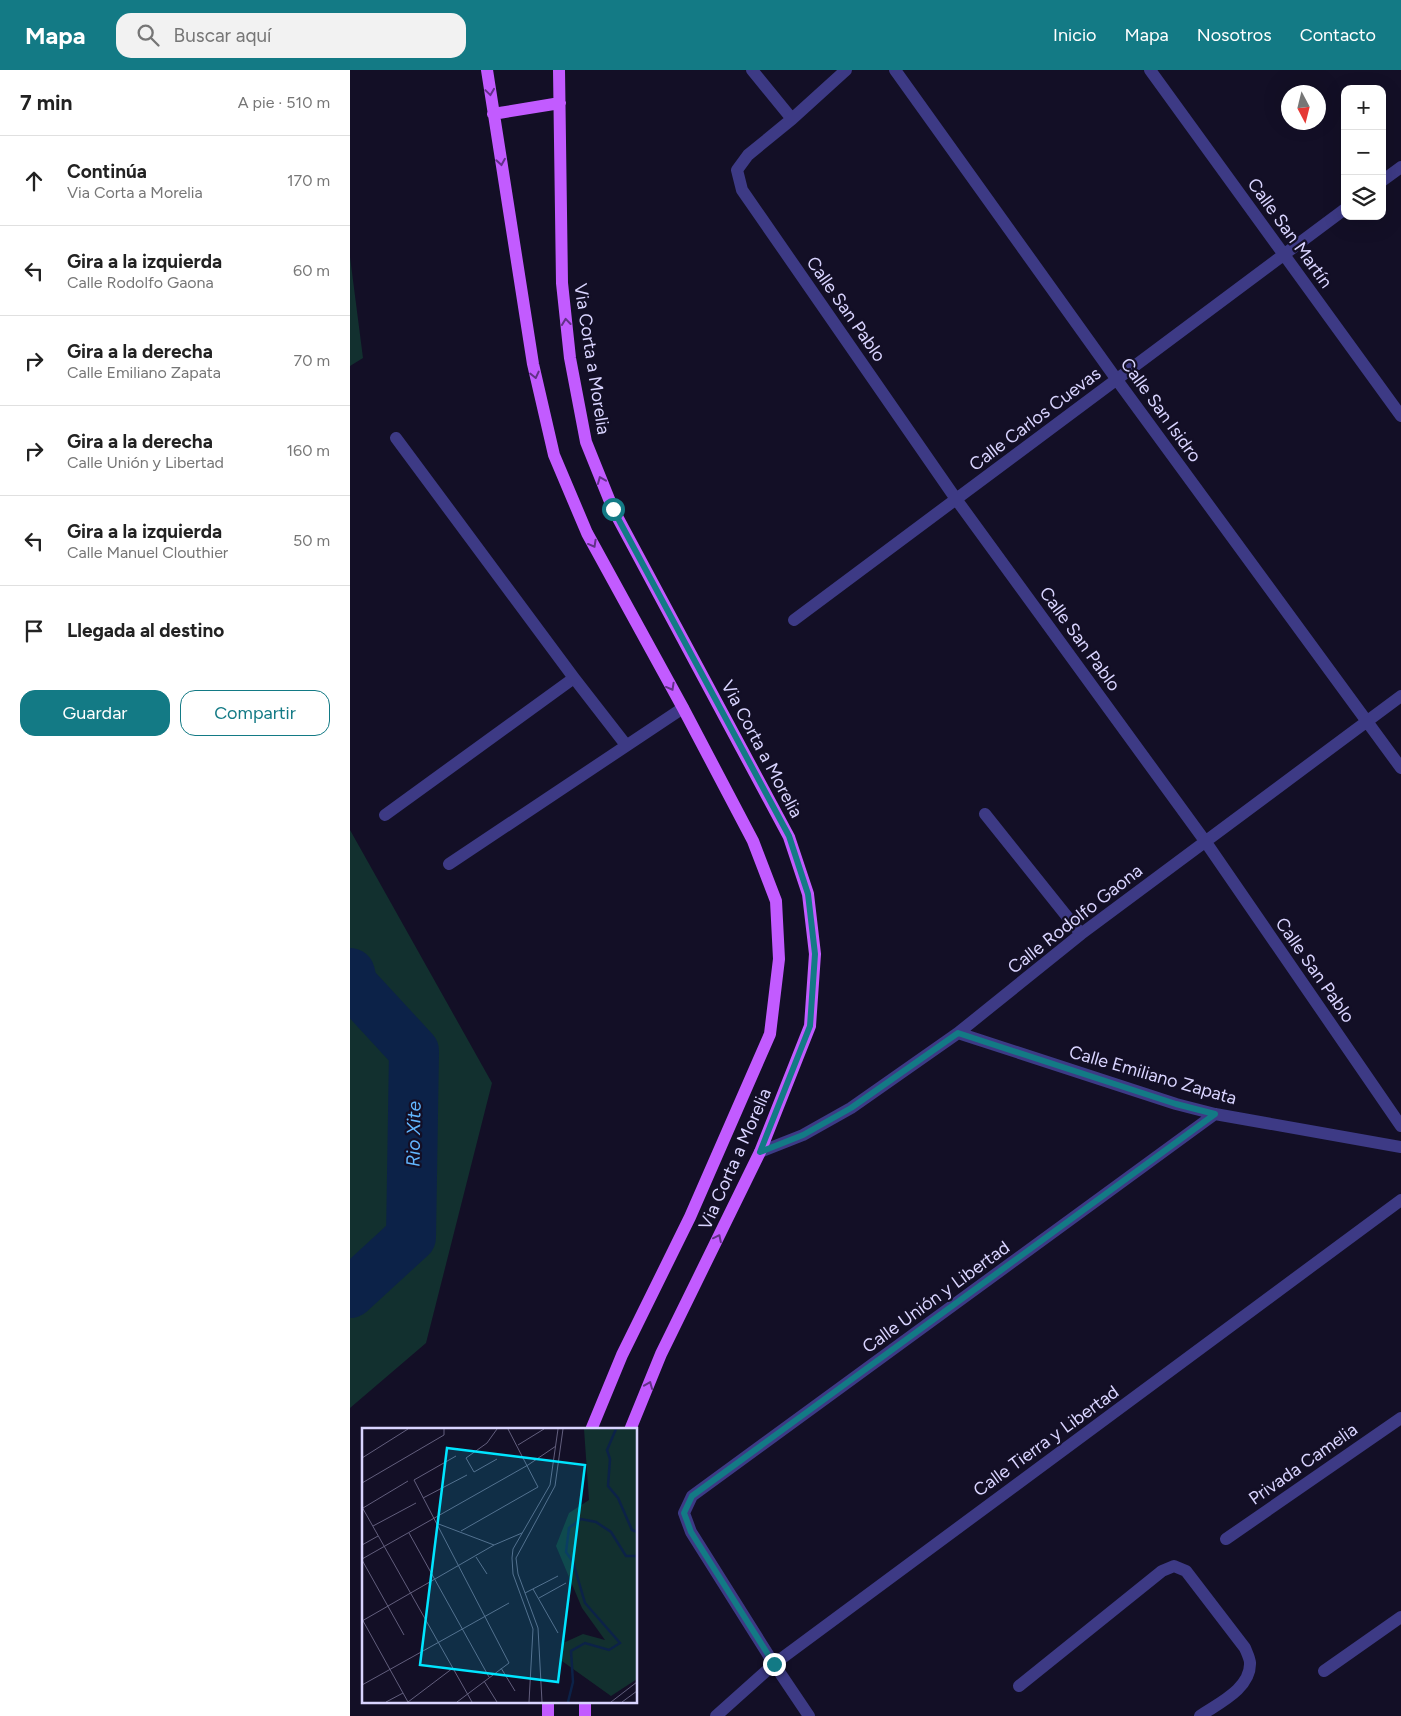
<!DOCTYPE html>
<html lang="es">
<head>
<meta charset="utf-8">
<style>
  body { margin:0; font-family:Figtree,sans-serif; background:#f2f2f2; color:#222 }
  .controls { position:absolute; right:15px; top:15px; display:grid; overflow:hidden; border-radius:10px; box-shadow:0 5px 20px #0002 }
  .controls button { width:45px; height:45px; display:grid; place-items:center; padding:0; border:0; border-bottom:1px solid #e0e0e0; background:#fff; color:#222; font:25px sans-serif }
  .compass { position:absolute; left:931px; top:15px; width:45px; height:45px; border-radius:50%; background:#fff; box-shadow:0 5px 20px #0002; rotate:173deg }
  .stop { position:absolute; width:15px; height:15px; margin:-11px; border:4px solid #137a85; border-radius:50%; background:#fff }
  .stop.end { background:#137a85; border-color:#fff; box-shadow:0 1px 5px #0008 }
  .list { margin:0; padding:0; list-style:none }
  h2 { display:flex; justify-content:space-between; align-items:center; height:65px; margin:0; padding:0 20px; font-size:21px }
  h2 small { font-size:16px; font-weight:400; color:#767676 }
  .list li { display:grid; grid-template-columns:32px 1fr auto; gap:15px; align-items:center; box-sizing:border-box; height:90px; padding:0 20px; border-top:1px solid #e0e0e0 }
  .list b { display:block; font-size:19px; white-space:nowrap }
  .list p { margin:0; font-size:16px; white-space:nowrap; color:#767676 }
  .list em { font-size:16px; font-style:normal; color:#767676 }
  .actions { display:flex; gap:10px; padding:15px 20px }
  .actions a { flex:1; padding:11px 0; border:1px solid #137a85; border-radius:15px; text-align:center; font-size:18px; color:#137a85 }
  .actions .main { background:#137a85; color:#fff }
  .icon { flex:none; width:28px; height:28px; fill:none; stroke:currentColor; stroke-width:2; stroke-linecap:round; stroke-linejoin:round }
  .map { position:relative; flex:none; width:1051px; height:1646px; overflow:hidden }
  header { display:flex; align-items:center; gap:30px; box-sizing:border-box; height:70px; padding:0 25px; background:#137a85; color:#fff }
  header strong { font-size:24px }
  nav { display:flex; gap:28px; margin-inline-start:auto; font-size:18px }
  .search { width:350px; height:45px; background:#f2f2f2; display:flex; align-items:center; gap:12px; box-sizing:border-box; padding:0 18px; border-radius:15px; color:#767676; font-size:19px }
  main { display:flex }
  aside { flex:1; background:#fff }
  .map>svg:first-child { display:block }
</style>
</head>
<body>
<header>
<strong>Mapa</strong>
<div class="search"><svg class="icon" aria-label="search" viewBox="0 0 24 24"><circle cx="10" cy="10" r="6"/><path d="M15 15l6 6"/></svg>Buscar aquí</div>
<nav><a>Inicio</a><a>Mapa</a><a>Nosotros</a><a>Contacto</a></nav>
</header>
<main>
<aside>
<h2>7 min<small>A pie · 510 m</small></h2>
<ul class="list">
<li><svg class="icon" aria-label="ahead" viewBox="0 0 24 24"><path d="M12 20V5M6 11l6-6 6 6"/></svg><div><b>Continúa</b><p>Via Corta a Morelia</p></div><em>170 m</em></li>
<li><svg class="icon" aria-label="left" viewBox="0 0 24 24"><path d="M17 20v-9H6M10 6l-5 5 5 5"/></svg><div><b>Gira a la izquierda</b><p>Calle Rodolfo Gaona</p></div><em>60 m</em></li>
<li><svg class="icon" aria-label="right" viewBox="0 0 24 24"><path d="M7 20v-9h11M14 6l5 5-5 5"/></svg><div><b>Gira a la derecha</b><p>Calle Emiliano Zapata</p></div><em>70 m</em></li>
<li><svg class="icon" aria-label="right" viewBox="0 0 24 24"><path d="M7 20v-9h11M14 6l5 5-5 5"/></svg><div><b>Gira a la derecha</b><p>Calle Unión y Libertad</p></div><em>160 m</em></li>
<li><svg class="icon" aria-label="left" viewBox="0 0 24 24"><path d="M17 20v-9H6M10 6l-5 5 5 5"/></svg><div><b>Gira a la izquierda</b><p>Calle Manuel Clouthier</p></div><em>50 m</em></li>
<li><svg class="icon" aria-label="arrive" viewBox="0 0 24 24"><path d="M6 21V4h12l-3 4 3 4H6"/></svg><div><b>Llegada al destino</b></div></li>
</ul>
<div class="actions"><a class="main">Guardar</a><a>Compartir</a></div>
</aside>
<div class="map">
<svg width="1051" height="1646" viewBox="0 0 1051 1646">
  <rect width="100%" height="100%" fill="#130f26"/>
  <path fill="#12302f" d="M0,187L13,288L0,296Z
    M0,760L142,1013L76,1273L0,1338Z"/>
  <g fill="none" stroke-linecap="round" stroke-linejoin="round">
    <path stroke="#0c2248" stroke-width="50" d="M0,903L3,915L64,981L61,1167L0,1223"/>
    <path stroke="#3d3a85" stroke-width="12" d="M402,0L442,49
      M496,0L442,49L398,85L387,100L392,120L606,429L855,771L1051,1056
      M545,0L767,310L1051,698
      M800,0L1051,346
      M1032,111L1051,97
      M46,368L224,608L276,675
      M444,550L995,139
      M635,744L731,864
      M35,745L224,608
      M99,794L333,638
      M608,963L826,1034L865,1044L1051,1077
      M410,1082L453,1065L501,1038L608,963L731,864L1051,626
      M876,1469L1051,1348
      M974,1601L1051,1547
      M669,1616L812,1501L824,1496L836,1501L895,1578C897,1583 900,1589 900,1593C901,1619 867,1634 850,1646
      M366,1646L424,1594L1051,1130
      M459,1646L424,1594L341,1462L334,1443L342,1426L865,1044"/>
    <path stroke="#c25bff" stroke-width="12" d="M137,0L183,294L204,385L237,463L333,638L403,771L426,831L429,889L420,964L340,1147L272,1285L241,1360
      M209,0L212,213L220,288L236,372L263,439L439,767L458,824L465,884L460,956L410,1082L311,1284L280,1360
      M143,44L210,33
      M198,1632V1646
      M235,1646V1632"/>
  </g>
  <defs><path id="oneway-chevron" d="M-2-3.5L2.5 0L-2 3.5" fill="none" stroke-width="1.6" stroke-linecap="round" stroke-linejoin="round" transform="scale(1.25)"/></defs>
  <g stroke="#623188">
    <use href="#oneway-chevron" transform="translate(140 22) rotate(82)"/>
    <use href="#oneway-chevron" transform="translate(151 92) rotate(81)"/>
    <use href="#oneway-chevron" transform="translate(216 252) rotate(-96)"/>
    <use href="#oneway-chevron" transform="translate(185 305) rotate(77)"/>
    <use href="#oneway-chevron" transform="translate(251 410) rotate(-112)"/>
    <use href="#oneway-chevron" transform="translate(243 474) rotate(61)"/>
    <use href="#oneway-chevron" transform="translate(321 617) rotate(61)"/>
    <use href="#oneway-chevron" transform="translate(368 1168) rotate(-64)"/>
    <use href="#oneway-chevron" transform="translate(299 1315) rotate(-68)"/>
  </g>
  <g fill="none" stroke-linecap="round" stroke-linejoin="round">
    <path stroke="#137a85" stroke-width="6" d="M263,439L439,766L458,824L465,884L460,956L410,1082L453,1065L501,1038L608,963L826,1034L865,1044L342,1426L334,1443L341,1462L424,1594"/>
  </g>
  <g text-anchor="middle" stroke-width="4.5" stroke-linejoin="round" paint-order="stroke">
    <g font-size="18" fill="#d9d4ff" stroke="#130f26">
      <text transform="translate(940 163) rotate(54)" y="6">Calle San Martín</text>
      <text transform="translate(496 239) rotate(55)" y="6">Calle San Pablo</text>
      <text transform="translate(242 289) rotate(81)" y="6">Via Corta a Morelia</text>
      <text transform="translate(811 340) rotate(54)" y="6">Calle San Isidro</text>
      <text transform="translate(685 349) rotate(-37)" y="6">Calle Carlos Cuevas</text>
      <text transform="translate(730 569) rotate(54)" y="6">Calle San Pablo</text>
      <text transform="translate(412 679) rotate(62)" y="6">Via Corta a Morelia</text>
      <text transform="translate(725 849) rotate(-38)" y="6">Calle Rodolfo Gaona</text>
      <text transform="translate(965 900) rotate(55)" y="6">Calle San Pablo</text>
      <text transform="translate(803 1005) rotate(16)" y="6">Calle Emiliano Zapata</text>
      <text transform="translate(385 1089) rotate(-66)" y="6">Via Corta a Morelia</text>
      <text transform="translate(586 1227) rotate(-36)" y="6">Calle Unión y Libertad</text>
      <text transform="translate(696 1371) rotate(-36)" y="6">Calle Tierra y Libertad</text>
      <text transform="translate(953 1394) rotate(-35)" y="6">Privada Camelia</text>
    </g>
    <g font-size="19" font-style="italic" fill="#62b6ff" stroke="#130f26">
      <text transform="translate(63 1064) rotate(-89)" y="7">Rio Xite</text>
    </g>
  </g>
  <g transform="translate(12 1358)">
    <rect width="275" height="275" fill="#130f26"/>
    <path d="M222,1H275V251L249,268L200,233L199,216L221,206L243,212L220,180L194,118L207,85L227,72Z" fill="#12302f"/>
    <path fill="none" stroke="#0c2248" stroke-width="2.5" d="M254,1L245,22L248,31L246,58L256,70L270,102L275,104M206,274L211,254L209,223L223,215L247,222L258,215L223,175L211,134L204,124L207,100L219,91L234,94L249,104L264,128H275"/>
    <path fill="none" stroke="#625e7d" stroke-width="1" d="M156,17L182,1M94,28L52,52L147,235L95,274M0,30L46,1M135,31L112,44L104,30L125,15L135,1M0,55L82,7V1M61,70L105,47M0,79L110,274M1,80L46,53M74,95L132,117M11,98L54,75M99,103L176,59L146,1M47,105L127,249M0,117L16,108M114,129L125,146M0,131L166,37L194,18M0,132L42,207M171,161L196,205M163,165L196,148M177,170L204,155M0,191L46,274M0,193L132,117L160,105M139,240L153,263M122,253L135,274M0,257L147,175M24,274L41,265M46,274L91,240M167,274L171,201L151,146L150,130L151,121L188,57L196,1M180,274L176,200L156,146L154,130L193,58L201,1M249,274L275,254M260,274L275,263"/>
    <path fill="#00e5ff" fill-opacity="0.15" stroke="#00e5ff" stroke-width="2.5" d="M85,20L223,37L196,254L58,237Z"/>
    <rect width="275" height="275" fill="none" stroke="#d9d4ff" stroke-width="2.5"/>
  </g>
</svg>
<div class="controls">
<button>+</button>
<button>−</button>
<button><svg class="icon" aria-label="layers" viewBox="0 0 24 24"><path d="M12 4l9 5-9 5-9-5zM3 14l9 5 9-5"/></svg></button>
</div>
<svg class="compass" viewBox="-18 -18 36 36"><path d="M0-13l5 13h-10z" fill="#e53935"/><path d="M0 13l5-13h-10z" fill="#767676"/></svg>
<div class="stop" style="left:263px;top:439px"></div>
<div class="stop end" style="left:424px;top:1594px"></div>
</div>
</main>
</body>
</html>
